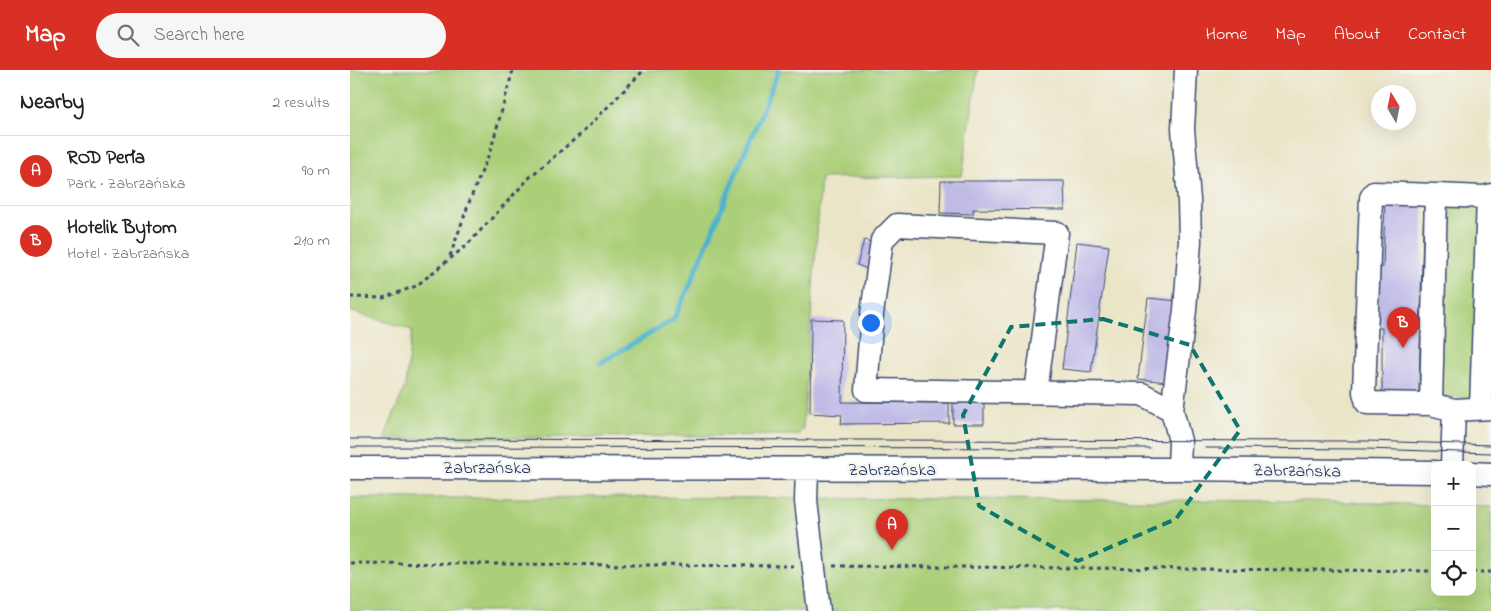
<!DOCTYPE html>
<html lang="en">
<head>
<meta charset="utf-8">
<style>
  body { margin:0; font-family:"Indie Flower",sans-serif; background:#f6f6f6; color:#202124 }
  .controls { position:absolute; right:15px; bottom:15px; display:grid; overflow:hidden; border-radius:10px; box-shadow:0 5px 20px #0002 }
  .controls button { width:45px; height:45px; display:grid; place-items:center; padding:0; border:0; border-bottom:1px solid #e0e0e0; background:#fff; color:#202124; font:25px sans-serif }
  .compass { position:absolute; left:1021px; top:15px; width:45px; height:45px; border-radius:50%; background:#fff; box-shadow:0 5px 20px #0002; rotate:350deg }
  .you { position:absolute; left:520px; top:252px; width:18px; height:18px; margin:-12px; border:4px solid #fff; border-radius:50%; background:#1a73e8; box-shadow:0 0 0 8px #1a73e833 }
  .badge { display:grid; place-items:center; width:32px; height:32px; border-radius:50%; background:#d93025; color:#fff; font-size:16px; font-weight:700 }
  .pin { position:absolute; translate:-50% -41px; filter:drop-shadow(0 1px 2px #0008) }
  .pin::after { content:''; position:absolute; top:26px; width:18px; height:15px; background:inherit; clip-path:polygon(0 0,100% 0,50% 100%) }
  .list { margin:0; padding:0; list-style:none }
  h2 { display:flex; justify-content:space-between; align-items:center; height:65px; margin:0; padding:0 20px; font-size:21px }
  h2 small { font-size:16px; font-weight:400; color:#757577 }
  .list li { display:grid; grid-template-columns:32px 1fr auto; gap:15px; align-items:center; box-sizing:border-box; height:70px; padding:0 20px; border-top:1px solid #e0e0e0 }
  .list b { display:block; font-size:19px; white-space:nowrap }
  .list p { margin:0; font-size:16px; white-space:nowrap; color:#757577 }
  .list em { font-size:16px; font-style:normal; color:#757577 }
  .icon { flex:none; width:28px; height:28px; fill:none; stroke:currentColor; stroke-width:2; stroke-linecap:round; stroke-linejoin:round }
  .map { position:relative; flex:none; width:1141px; height:541px; overflow:hidden }
  header { display:flex; align-items:center; gap:30px; box-sizing:border-box; height:70px; padding:0 25px; background:#d93025; color:#fff }
  header strong { font-size:24px }
  nav { display:flex; gap:28px; margin-inline-start:auto; font-size:18px }
  .search { width:350px; height:45px; background:#f6f6f6; display:flex; align-items:center; gap:12px; box-sizing:border-box; padding:0 18px; border-radius:28px; color:#757577; font-size:19px }
  main { display:flex }
  aside { flex:1; background:#fff }
  .map>svg:first-child { display:block }
</style>
</head>
<body>
<header>
<strong>Map</strong>
<div class="search"><svg class="icon" aria-label="search" viewBox="0 0 24 24"><circle cx="10" cy="10" r="6"/><path d="M15 15l6 6"/></svg>Search here</div>
<nav><a>Home</a><a>Map</a><a>About</a><a>Contact</a></nav>
</header>
<main>
<aside>
<h2>Nearby<small>2 results</small></h2>
<ul class="list">
<li><span class="badge">A</span><div><b>ROD Perła</b><p>Park · Zabrzańska</p></div><em>90 m</em></li>
<li><span class="badge">B</span><div><b>Hotelik Bytom</b><p>Hotel · Zabrzańska</p></div><em>210 m</em></li>
</ul>
</aside>
<div class="map">
<svg width="1141" height="541" viewBox="0 0 1141 541">
  <rect width="100%" height="100%" fill="#f6f6f2"/>
  <filter id="ink" filterUnits="userSpaceOnUse"><feTurbulence type="fractalNoise" baseFrequency=".02" numOctaves="2"/><feDisplacementMap in="SourceGraphic" scale="10" xChannelSelector="R" yChannelSelector="G"/><feConvolveMatrix kernelMatrix="1 2 1 2 8 2 1 2 1" color-interpolation-filters="sRGB"/></filter>
  <filter id="wash" filterUnits="userSpaceOnUse"><feTurbulence type="fractalNoise" baseFrequency=".0096" numOctaves="4" result="noise"/><feDisplacementMap in="SourceGraphic" scale="20" xChannelSelector="R" yChannelSelector="G"/><feGaussianBlur stdDeviation="1.12" result="paint"/><feColorMatrix in="noise" values="0 0 0 0 0 0 0 0 0 0 0 0 0 0 0 0 0 1.4 0 .05"/><feComposite in="paint" operator="in"/></filter>
  <g filter="url(#wash)">
    <rect width="100%" height="100%" fill="#ebe5c7"/>
    <path fill="#abcf78" stroke="#637f6b" d="M0,0H628L612,106L471,108L453,358L448,365L34,369L55,316L62,260L0,241Z
      M1093,135L1132,137L1127,328L1087,327Z
      M243,427L962,431L1085,435V522H1122V436L1141,437V541H0V428H199Z"/>
    <g fill="none" stroke-linecap="round" stroke-linejoin="round">
      <path stroke="#4cb3ca" stroke-width="5" d="M250,293L323,250L339,217L429,0"/>
    </g>
    <g id="blocks">
      <path fill="#c0bae7" d="M591,111H714L715,140L623,139V144L590,143Z
        M1035,131L1074,132L1071,223H1082L1081,236L1071,235L1069,325L1032,324V258H1027L1030,198L1033,197Z
        M514,170L525,173L517,199L507,195Z
        M727,172L759,176L741,302L712,299Z
        M798,228L828,231L819,312L788,309Z
        M461,249L493,250L492,332L599,333V353L491,354L492,345L460,343Z
        M603,333H634V354H603Z"/>
    </g>
  </g>
  <g filter="url(#ink)">
    <use href="#blocks" fill-opacity="0" stroke="#3a4a6e" stroke-width="1"/>
    <g fill="none" stroke-linecap="round" stroke-linejoin="round">
      <defs>
        <path id="minor" d="M1086,125L1024,123L1021,128L1014,322L1017,333L1081,334L1104,340L1141,338
          M686,322L707,163L547,155L532,170L522,244L516,320L792,324L822,340L830,371L829,399
          M1081,334L1086,125L1134,127L1141,125
          M1131,338L1138,126
          M822,340L835,240L840,171L839,130L833,59L836,0
          M1102,395L1104,340
          M0,398L829,399L1085,402
          M457,398L456,431L469,541
          M1122,403L1141,404"/>
      </defs>
      <use href="#minor" stroke="#3a4a6e" stroke-width="25"/>
      <path stroke="#3a4a6e" stroke-width="3" stroke-dasharray="4 4" stroke-linecap="butt" d="M100,186L120,130L141,79L163,0
        M0,227L33,228L66,216L117,175L181,106L232,63L294,0
        M0,493L444,496
        M483,496L1085,501
        M1122,502H1141"/>
      <use href="#minor" stroke="#fff" stroke-width="22"/>
      <path stroke="#1b2f5e" stroke-width="1" d="M0,369L1017,371L1141,375
        M0,377L800,378
        M855,378L1016,379L1141,383"/>
    </g>
  </g>
  <path fill="none" stroke="#0f766e" stroke-width="4" stroke-dasharray="10 6" stroke-linejoin="round" d="M753,249L840,275L890,360L826,449L728,491L629,436L613,345L661,257Z"/>
  <g text-anchor="middle" stroke-width="5" stroke-linejoin="round" paint-order="stroke">
    <g font-size="18" fill="#1b2f5e" stroke="#f6f6f2">
      <text x="137" y="403">Zabrzańska</text>
      <text x="542" y="405">Zabrzańska</text>
      <text transform="translate(947 400) rotate(1)" y="6">Zabrzańska</text>
    </g>
  </g>
</svg>
<div class="controls">
<button>+</button>
<button>−</button>
<button><svg class="icon" aria-label="locate" viewBox="0 0 24 24"><circle cx="12" cy="12" r="6"/><path d="M12 2v4M12 18v4M2 12h4M18 12h4"/></svg></button>
</div>
<svg class="compass" viewBox="-18 -18 36 36"><path d="M0-13l5 13h-10z" fill="#e53935"/><path d="M0 13l5-13h-10z" fill="#757577"/></svg>
<div class="you"></div>
<div class="pin badge" style="left:542px;top:480px">A</div>
<div class="pin badge" style="left:1053px;top:278px">B</div>
</div>
</main>
</body>
</html>
